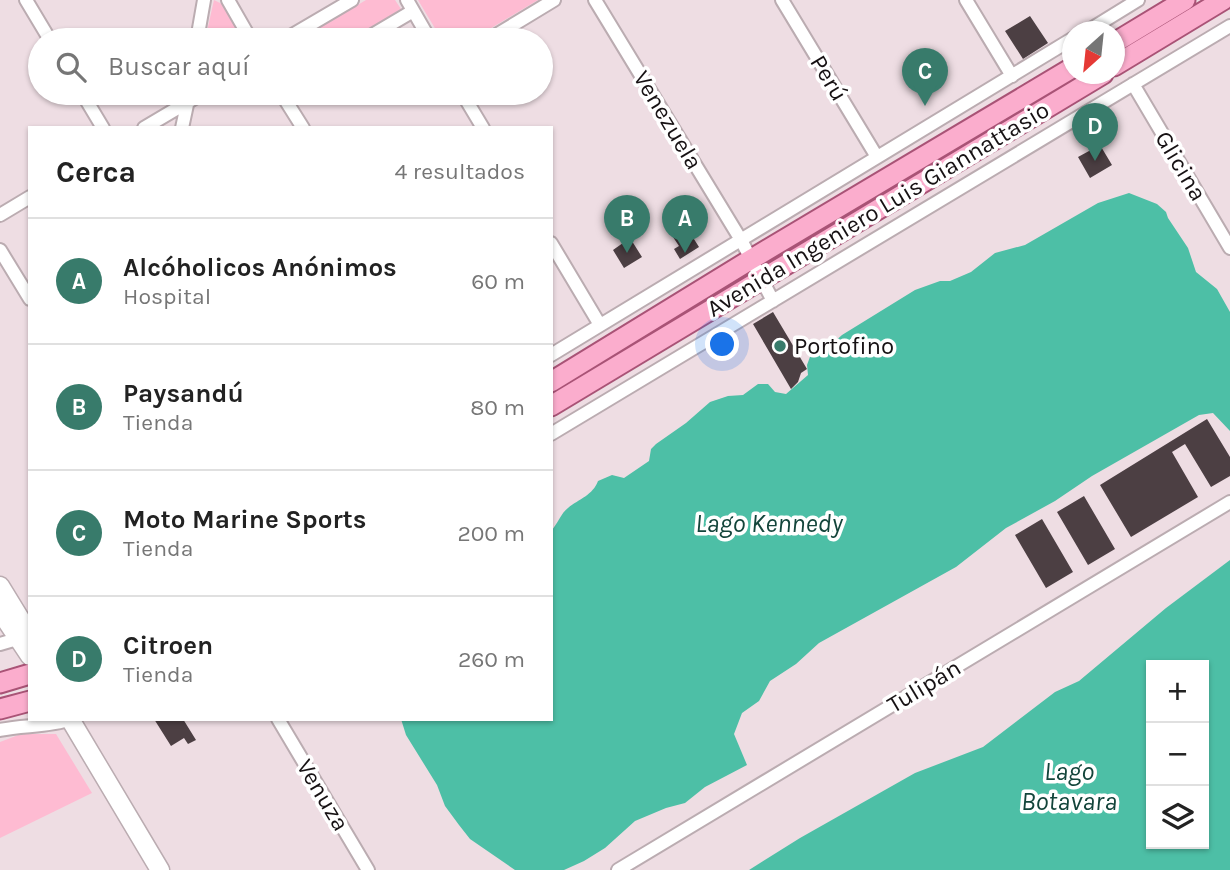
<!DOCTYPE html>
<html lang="es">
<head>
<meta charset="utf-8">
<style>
  body { margin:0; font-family:Karla,sans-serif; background:#f2f2f2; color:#222 }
  .controls { position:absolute; right:21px; bottom:21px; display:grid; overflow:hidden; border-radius:0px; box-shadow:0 2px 5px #0004 }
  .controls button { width:63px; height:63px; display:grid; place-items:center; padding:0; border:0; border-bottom:2px solid #e0e0e0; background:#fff; color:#222; font:35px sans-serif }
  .compass { position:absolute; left:1062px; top:21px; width:63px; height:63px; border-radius:50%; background:#fff; box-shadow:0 2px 5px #0004; rotate:207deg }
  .you { position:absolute; left:723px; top:345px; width:24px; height:24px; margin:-18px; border:5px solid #fff; border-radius:50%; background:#1a73e8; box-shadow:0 0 0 10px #1a73e833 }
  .badge { display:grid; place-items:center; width:46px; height:46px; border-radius:50%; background:#387b6b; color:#fff; font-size:23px; font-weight:700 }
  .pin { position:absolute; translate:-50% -58px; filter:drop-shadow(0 2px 4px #0008) }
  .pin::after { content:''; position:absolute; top:37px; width:24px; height:21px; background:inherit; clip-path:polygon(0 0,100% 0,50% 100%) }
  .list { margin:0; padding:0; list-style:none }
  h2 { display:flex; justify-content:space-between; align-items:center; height:91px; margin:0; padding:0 28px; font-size:30px }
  h2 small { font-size:23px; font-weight:400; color:#767676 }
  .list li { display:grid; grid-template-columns:46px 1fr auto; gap:21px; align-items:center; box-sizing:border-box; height:126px; padding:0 28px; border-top:2px solid #e0e0e0 }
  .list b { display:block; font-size:26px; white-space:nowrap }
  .list p { margin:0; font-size:23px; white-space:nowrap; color:#767676 }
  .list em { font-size:23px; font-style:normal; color:#767676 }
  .icon { flex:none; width:38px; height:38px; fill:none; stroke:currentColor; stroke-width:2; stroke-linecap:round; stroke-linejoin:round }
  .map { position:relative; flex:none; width:1230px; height:870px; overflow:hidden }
  .search { position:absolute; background:#fff; box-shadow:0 2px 5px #0004; left:28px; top:28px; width:525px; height:77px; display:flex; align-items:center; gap:18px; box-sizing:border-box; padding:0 24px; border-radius:38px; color:#767676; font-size:26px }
  .panel { position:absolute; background:#fff; box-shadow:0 2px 5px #0004; left:28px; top:126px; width:525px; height:595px; border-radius:0px }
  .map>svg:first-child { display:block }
</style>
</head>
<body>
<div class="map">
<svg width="1230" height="870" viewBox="0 0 1230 870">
  <rect width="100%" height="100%" fill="#eedde3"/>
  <path fill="#febbd2" d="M214,0L222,4L244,40H205Z
    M366,0H395L401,9L350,40H299Z
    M418,0H538L471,40H442Z
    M1073,74H1091L766,267L765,260Z
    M746,271L751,276L551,400V388Z
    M21,734H56L92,793L0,838V742Z"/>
  <path fill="#4dbfa6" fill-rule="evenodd" d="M1129,193L1157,204L1166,212L1168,218L1188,248L1196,272L1217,289L1230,312V431L1213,413L1199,415L1092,476L1055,501L1006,528L956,567L819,643L796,664L770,681L759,701L742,713L734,734L747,765L705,787L685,803L666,808L635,821L605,848L584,861L564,870H515L470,839L459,825L445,806L437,785L406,735L401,719H551V531C557,525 561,513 568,508C579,499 593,495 598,481L612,475L624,478L649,461L651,449L656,444L686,423L710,402L728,396L743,395L758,384H768L775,392L786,394L808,375L807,365L811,354L832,344L842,335L915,290L940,281H950L971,272L995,253L1025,245L1098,203Z
    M1230,560V870H749L800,838L915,773L983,747L1055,692L1079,681L1166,608ZM1151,665H1204V844H1151Z"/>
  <path fill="#4c3f43" d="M1030,16L1048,43L1023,59L1005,31Z
    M1100,145L1112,165L1090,178L1078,157Z
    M685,225L699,247L680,259L674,249L679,246L671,234Z
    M630,238L642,257L624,268L613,250Z
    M773,312L807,369L801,373L798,382L791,389L753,324Z
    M1207,419L1230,457V476L1211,487L1185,444L1172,452L1198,497L1131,537L1100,485Z
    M1084,496L1115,549L1088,565L1057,512Z
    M1042,519L1073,572L1046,588L1015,535Z
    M154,719H183L196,740L188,744L184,738L171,746Z"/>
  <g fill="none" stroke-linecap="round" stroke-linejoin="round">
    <defs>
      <path id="street" d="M26,0L50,40
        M228,0L251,40
        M407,0L430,40
        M595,0L741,240L773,301
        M782,0L877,157
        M966,0L1012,76
        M1086,32L1138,0
        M197,40L204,0
        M284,40L352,0
        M364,40L413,11
        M488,40L554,0
        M1133,84L1230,248
        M82,93L103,128
        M281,93L303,128
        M462,93L483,128
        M144,128L203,93
        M182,128L188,100
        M0,215L30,197
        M551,243L600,325
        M0,250L30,299
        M551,355L1072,39
        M551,434L1230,26
        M0,644L17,639H26
        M278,719L368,870
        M0,730C23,725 49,727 71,719
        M618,870L1230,502"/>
      <path id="secondary" d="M0,586L30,635
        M0,611L30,656
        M70,719L160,870"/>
      <path id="primary" d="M1114,43L1185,0
        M1114,66L1223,0
        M551,382L750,260L1072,68
        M551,406L1103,74
        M0,683L30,674
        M0,709L30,701"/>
    </defs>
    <use href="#street" stroke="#bbacb1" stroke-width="16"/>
    <use href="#secondary" stroke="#bbacb1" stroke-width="21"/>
    <use href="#primary" stroke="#a95376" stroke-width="23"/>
    <use href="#street" stroke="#fff" stroke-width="12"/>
    <use href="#secondary" stroke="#fff" stroke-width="18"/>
    <use href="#primary" stroke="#fbadcd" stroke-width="19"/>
  </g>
  <circle fill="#387b6b" stroke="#fff" stroke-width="2.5" cx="780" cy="346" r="7"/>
  <g text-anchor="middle" stroke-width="7" stroke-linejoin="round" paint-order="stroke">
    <g font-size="24" fill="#161113" stroke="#fff">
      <text transform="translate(829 78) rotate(59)" y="8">Perú</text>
      <text transform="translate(668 120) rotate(59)" y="8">Venezuela</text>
      <text transform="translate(1181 166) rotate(59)" y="8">Glicina</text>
      <text transform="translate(878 209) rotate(-31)" y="8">Avenida Ingeniero Luis Giannattasio</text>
      <text transform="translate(924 686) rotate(-31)" y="8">Tulipán</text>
      <text transform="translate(323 795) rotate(59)" y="8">Venuza</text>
    </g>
    <g font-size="24" fill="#161113" stroke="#fff" text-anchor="start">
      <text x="794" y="354">Portofino</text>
    </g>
    <g font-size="26" font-style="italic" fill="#13453b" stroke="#fff">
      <text x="769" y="532">Lago Kennedy</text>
      <text x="1069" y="780">Lago<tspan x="1069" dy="30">Botavara</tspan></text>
    </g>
  </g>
</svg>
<div class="controls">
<button>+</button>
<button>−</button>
<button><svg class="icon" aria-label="layers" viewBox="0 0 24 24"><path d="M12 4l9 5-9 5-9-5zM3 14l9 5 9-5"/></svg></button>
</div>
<svg class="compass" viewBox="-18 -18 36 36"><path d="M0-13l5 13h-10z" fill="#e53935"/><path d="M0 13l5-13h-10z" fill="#767676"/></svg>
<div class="you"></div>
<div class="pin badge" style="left:685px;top:253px">A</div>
<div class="pin badge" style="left:627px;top:253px">B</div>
<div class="pin badge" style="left:925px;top:106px">C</div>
<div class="pin badge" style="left:1095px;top:161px">D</div>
<div class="search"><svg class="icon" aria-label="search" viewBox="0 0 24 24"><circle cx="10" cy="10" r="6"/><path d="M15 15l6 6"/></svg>Buscar aquí</div>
<section class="panel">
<h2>Cerca<small>4 resultados</small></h2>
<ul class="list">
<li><span class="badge">A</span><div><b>Alcóholicos Anónimos</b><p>Hospital</p></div><em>60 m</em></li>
<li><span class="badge">B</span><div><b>Paysandú</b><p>Tienda</p></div><em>80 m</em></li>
<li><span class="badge">C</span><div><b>Moto Marine Sports</b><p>Tienda</p></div><em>200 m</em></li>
<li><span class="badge">D</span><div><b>Citroen</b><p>Tienda</p></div><em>260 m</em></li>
</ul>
</section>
</div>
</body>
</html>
